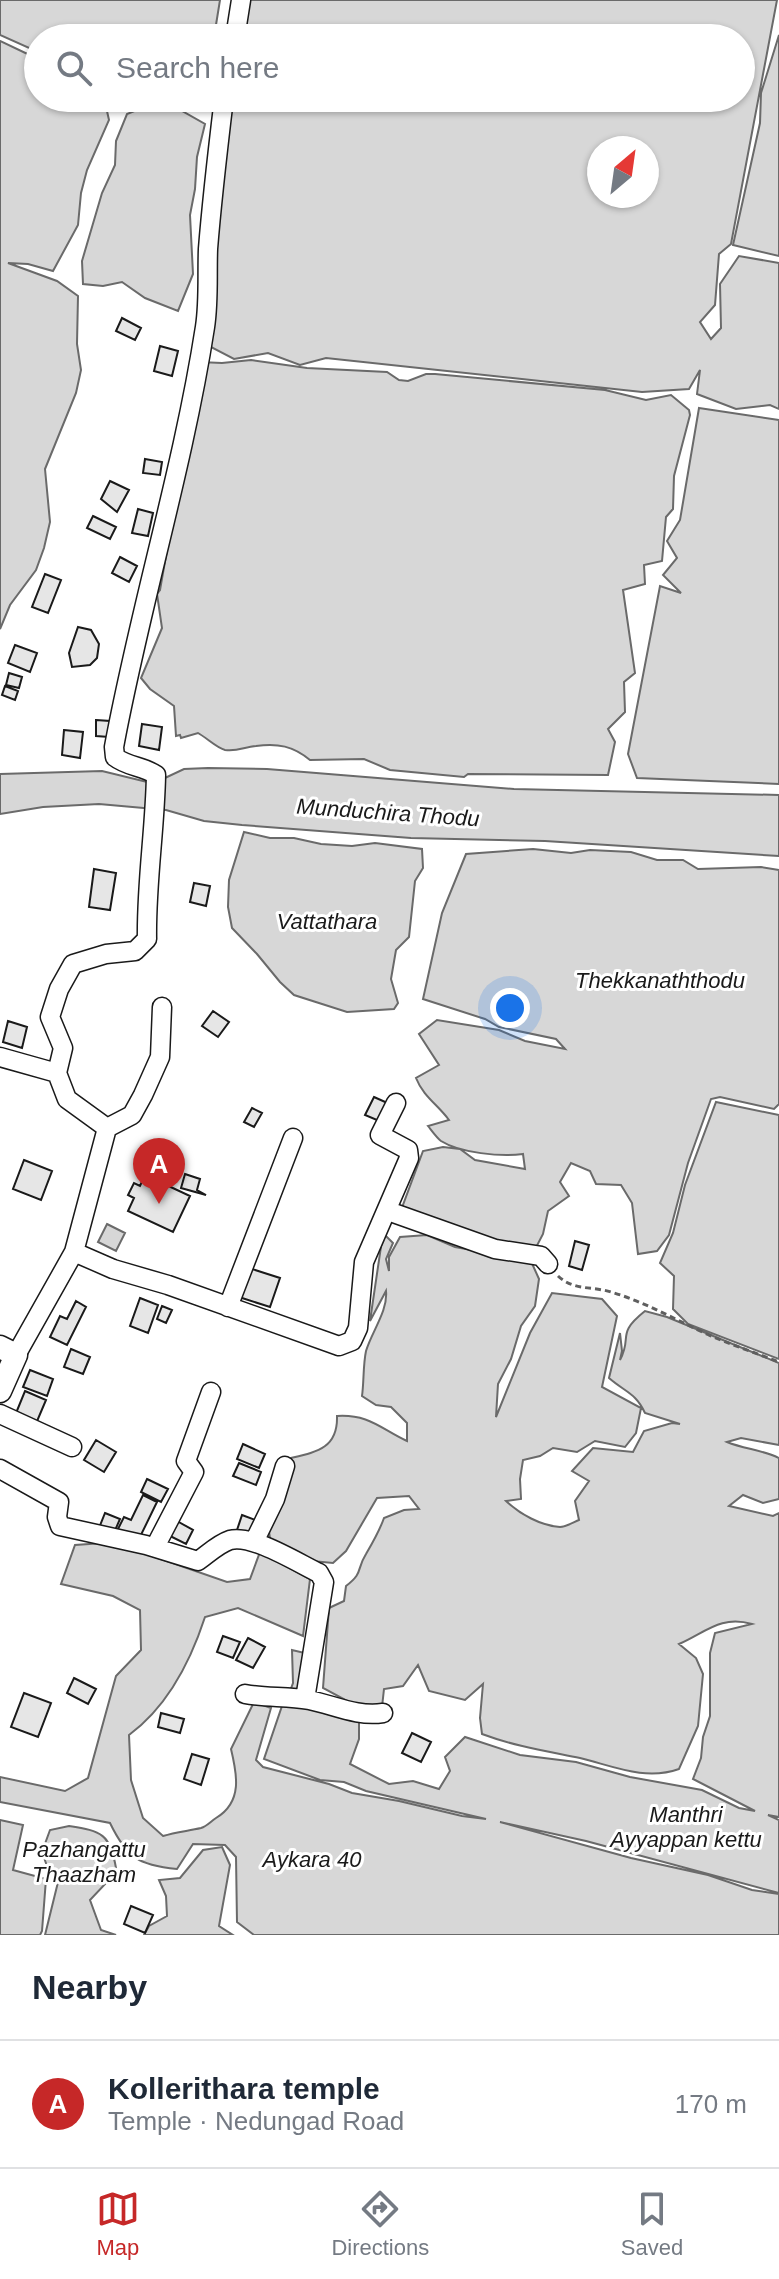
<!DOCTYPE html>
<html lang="en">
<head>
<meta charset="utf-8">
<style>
  body { margin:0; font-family:Arial,sans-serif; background:#f6f6f7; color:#1f2937 }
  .compass { position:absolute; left:587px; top:136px; width:72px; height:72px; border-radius:50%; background:#fff; box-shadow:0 2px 6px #0004; rotate:29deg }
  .you { position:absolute; left:510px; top:1008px; width:28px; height:28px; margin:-20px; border:6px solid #fff; border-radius:50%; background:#1a73e8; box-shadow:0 0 0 12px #1a73e833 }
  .badge { display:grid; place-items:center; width:52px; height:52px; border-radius:50%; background:#c62828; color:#fff; font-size:26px; font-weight:700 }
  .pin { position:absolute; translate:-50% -66px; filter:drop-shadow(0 2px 4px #0008) }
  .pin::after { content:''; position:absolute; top:42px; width:28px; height:24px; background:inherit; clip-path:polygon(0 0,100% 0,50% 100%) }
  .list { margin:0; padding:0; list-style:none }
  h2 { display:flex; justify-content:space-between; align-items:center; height:104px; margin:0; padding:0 32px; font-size:34px }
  h2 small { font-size:26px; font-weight:400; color:#747a83 }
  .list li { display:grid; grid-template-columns:52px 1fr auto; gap:24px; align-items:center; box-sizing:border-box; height:128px; padding:0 32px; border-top:2px solid #e0e1e3 }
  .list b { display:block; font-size:30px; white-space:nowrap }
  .list p { margin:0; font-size:26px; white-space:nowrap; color:#747a83 }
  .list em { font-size:26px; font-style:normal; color:#747a83 }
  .icon { flex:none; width:44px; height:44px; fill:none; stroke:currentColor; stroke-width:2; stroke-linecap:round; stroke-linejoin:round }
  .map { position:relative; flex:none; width:779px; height:1935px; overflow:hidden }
  .search { position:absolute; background:#fff; box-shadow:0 2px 6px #0004; left:24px; right:24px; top:24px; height:88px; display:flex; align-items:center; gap:20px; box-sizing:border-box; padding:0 28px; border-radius:44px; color:#747a83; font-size:30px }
  .sheet { height:232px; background:#fff }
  nav { display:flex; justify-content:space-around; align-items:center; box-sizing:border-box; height:112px; border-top:2px solid #e0e1e3; background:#fff; font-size:22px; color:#747a83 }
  nav a { display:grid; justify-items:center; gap:4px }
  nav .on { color:#c62828 }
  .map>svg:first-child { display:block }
</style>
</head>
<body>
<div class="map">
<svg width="779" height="1935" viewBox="0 0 779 1935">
  <rect width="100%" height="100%" fill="#fff"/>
  <path fill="#d7d7d7" stroke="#6a6a6a" stroke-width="2" fill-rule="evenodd" d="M0,0H220L215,31L210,38H38V52L0,35Z
    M246,0H777L731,244L719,254L715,305L700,322L711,339L721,328L720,284L739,256L779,263V409L770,405L736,409L697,394L700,370L689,389L642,392L326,358L300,365L268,353L234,359L207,345L231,98H741V38H240ZM599,148H647V196H599Z
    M779,35V256L733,245L760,123L761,93Z
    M0,41L38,59V98H104L109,120L87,170L81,193L78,225L53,271L28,264L8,263L57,281L78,296L77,344L81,370L76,393L45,469L50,522L44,548L36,570L10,605L0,629Z
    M154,103L182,111L205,124L197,157L195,189L190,215L193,274L178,311L145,298L122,282L103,286L83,284L82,261L102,193L115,165L116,141L127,114Z
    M251,360L307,368L387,372L399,380L408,381L426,374H435L605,390L646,400L671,395L689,410L690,415L674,476L673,509L666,517L662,561L644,565L645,584L623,590L635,673L624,682L625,712L608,729L615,742L608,775L468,774L464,777L390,770L364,759L310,760C293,746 278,743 256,746C244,747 237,752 225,750C217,748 207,738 198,733L181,738L180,735L176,736L174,706L150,689L141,678L162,628L157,594L160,590L200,362L222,363Z
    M699,408L779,420V784L637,778L628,754L660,586L681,593L663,575L677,558L667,541L680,520Z
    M208,768L267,769L514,789L779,795V856L545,841L411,838L242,825L204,821L166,810L99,804L43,807L0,814V774L102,771L147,782L165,778L184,769Z
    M244,832L270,838H294L321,844L352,846L375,843L422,849L423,868L415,881L409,937L396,950L391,979L398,1003L394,1009L347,1012L294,995L280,982L257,954L232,928L228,907L229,880Z
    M533,849L571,853L590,850L631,852L657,860H683L698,869L761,867L779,870V1104L774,1109L720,1097L711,1099L688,1163L669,1235L657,1251L638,1254L632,1203L621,1185L596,1184L590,1171L571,1163L560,1182L569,1196L548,1211L543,1234L530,1259L539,1279L535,1306L521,1326L511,1359L498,1384L496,1417L530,1333L552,1293L602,1299L617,1316L602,1387L641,1408L636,1433L625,1447L595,1441L577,1452L553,1448L540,1456L523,1460L520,1479L521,1499L506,1501C520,1514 541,1526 560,1527C566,1527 574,1522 579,1520L575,1501L589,1481L572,1471L593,1448L633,1452L644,1431L672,1423L680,1424L645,1413C636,1393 625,1392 609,1378L620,1333L622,1351L620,1360C633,1336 615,1335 645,1311L667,1317L779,1363V1445L741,1438L727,1442C744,1449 763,1450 779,1458V1499L763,1503L743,1495L729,1506L773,1516L779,1513V1817L768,1815L779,1820V1893L586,1841L500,1822L631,1858L708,1875L752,1890L779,1894V1935H254L237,1922L236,1857L225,1845L193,1844L177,1869C138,1865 127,1858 110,1823L0,1802V1777L65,1791L88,1778L116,1676L141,1650L140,1610L113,1596L61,1584L75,1545L104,1543L132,1549L227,1582L250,1579L260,1552L310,1579L303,1636L238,1608L205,1617C191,1660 167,1707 129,1735L131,1780L143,1818L163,1836C176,1832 188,1831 201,1828C207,1826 210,1822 216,1818C243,1802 237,1774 231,1749L254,1702L271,1708L256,1760L263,1767L329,1784L352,1793L399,1801L462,1816L486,1819L366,1791L344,1782L320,1780L264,1759L282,1706L295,1705L289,1694L293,1683L292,1650L309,1654L304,1686L359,1717V1739L350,1764L389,1784L413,1781L439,1789L450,1771L445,1757L465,1737L520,1755L576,1762L630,1777L702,1790L739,1808L755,1811L693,1779L701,1758L703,1737L710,1716V1653L715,1633L752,1624C721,1615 706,1632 679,1644L696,1658L703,1674L698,1726L679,1769C645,1781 613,1766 580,1758C546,1751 514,1746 482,1734L480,1718L483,1684L465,1700L429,1691L418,1665L403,1686L384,1689L382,1707L362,1709L323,1688L329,1608L344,1601L346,1586C364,1572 356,1570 366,1554C373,1542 379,1532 384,1518L404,1510L419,1509L409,1496L377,1498L346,1551L333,1563L312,1561L271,1545L268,1525L285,1481L291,1458C317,1452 338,1448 337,1416C369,1414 381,1429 407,1441V1423L391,1407L376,1405L362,1396C364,1382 363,1365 366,1351C372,1331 388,1311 386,1291L370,1321L383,1233L393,1243L386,1259L389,1271V1257L400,1237L427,1235L455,1247L483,1252L400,1213L423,1151L443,1147L460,1149L475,1160L525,1169L523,1154C501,1157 460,1153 441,1141C437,1138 432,1131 428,1126L449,1120C438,1105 423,1096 416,1078L439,1065L419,1034L437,1020L499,1030L525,1041L565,1049L556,1039L499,1027L485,1019L423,999L442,913L466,854Z
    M716,1102L779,1115V1359L688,1324L673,1309L674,1276L660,1263L673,1233L685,1185Z
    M107,1224L125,1233L116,1251L98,1242Z
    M0,1820L23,1825L13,1870L46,1879L42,1931L40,1935H0Z
    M69,1826C102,1831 110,1834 116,1868L108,1881L90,1900L101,1930L116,1935H45L59,1878L47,1866L42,1852L50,1830Z
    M222,1847L230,1865L219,1926L233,1935H144L149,1926L167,1916L166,1896L159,1880L180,1878L203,1850Z"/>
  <path fill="#e6e6e6" stroke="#1a1a1a" stroke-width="2" d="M122,318L141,328L135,340L116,331Z
    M160,346L178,351L172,376L154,371Z
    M145,459L162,462L160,475L143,473Z
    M110,481L129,490L117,512L101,499Z
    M138,509L153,513L148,536L132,533Z
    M93,516L116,527L110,539L87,528Z
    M120,557L137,566L129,582L112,573Z
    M45,574L61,580L48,613L32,607Z
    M78,627L91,630L99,644L97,658L90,665L72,667L69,653Z
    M15,645L37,653L30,672L8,663Z
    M9,673L22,677L19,688L6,685Z
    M5,686L18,691L15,700L2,695Z
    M96,720L110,721L109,737L96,736Z
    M142,724L162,727L159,750L139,746Z
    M64,730L83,732L80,758L62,755Z
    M94,869L116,873L110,910L89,907Z
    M194,883L210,886L206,906L190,902Z
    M213,1011L229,1022L218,1037L202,1026Z
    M8,1021L27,1027L22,1048L3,1042Z
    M374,1097L392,1105L384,1123L365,1115Z
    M252,1108L262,1113L254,1127L244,1122Z
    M24,1160L52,1171L41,1200L13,1189Z
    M185,1174L200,1179L197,1190L206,1195L181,1188Z
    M145,1175L190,1196L173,1232L128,1211L134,1198L128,1195L134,1183L140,1186Z
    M575,1241L589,1245L582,1270L569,1266Z
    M249,1268L280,1278L270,1307L239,1297Z
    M140,1298L158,1305L148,1333L130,1326Z
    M76,1301L86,1307L67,1345L50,1337L60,1316L67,1319Z
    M162,1306L172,1310L166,1323L157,1319Z
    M71,1349L90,1357L83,1374L64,1367Z
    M30,1370L53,1379L47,1396L23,1387Z
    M25,1391L46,1400L35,1426L14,1418Z
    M96,1440L116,1452L104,1472L84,1460Z
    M243,1444L265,1454L259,1468L237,1459Z
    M239,1463L261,1472L256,1485L233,1476Z
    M147,1479L168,1489L161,1502L141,1492Z
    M143,1495L157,1502L138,1541L117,1531L124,1517L131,1520Z
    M105,1513L120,1519L113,1535L99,1528Z
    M242,1515L258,1521L253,1535L237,1530Z
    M177,1521L193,1530L186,1544L170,1536Z
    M223,1636L240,1642L233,1658L217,1652Z
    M248,1638L265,1647L253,1668L236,1660Z
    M74,1678L96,1689L88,1704L67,1693Z
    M24,1693L51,1703L38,1737L11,1727Z
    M161,1713L184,1719L180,1733L158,1727Z
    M412,1733L431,1742L421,1762L402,1753Z
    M192,1754L209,1759L201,1785L184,1779Z
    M131,1906L153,1915L145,1933L124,1924Z"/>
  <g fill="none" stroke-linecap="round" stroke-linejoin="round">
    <defs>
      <path id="minor" d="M235,38L241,0
        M0,1057L57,1073
        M107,1128L132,1115L143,1095L160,1057L162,1007
        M388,1211L495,1249L541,1256L548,1264
        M74,1252L113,1269L168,1285L339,1346L352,1341L358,1328L364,1262L409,1158L408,1150L380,1135L396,1103
        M228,1307L293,1138
        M16,1355L74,1252L107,1128L67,1099L57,1073L63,1048L50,1017L59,989L73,964L106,954L135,951L147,939C146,884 155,830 156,775C143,766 128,767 115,757L114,747C140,606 183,469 205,327C209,301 207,275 208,249C212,198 218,148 224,98
        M0,1414L72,1447
        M0,1469L59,1502L57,1517L60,1526L146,1545L198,1561C208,1554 218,1544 230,1540C252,1534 298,1563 319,1573L324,1582L305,1699
        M254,1542L275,1499L285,1466
        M155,1547L194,1472L186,1461L211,1392
        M245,1694C266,1698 288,1696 309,1700C334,1705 357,1717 383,1713"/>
      <path id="major" d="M0,1347L16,1355L0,1391"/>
    </defs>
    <use href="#minor" stroke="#1a1a1a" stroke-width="21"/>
    <use href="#major" stroke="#1a1a1a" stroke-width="25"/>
    <path stroke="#5f5f5f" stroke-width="3" stroke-dasharray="6 4" stroke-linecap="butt" d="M558,1276C574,1291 592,1286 611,1292C645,1302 676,1320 709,1335C732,1345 756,1353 779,1362"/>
    <use href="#minor" stroke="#fff" stroke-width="18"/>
    <use href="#major" stroke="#fff" stroke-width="22"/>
  </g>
  <g text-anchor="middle" stroke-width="6" stroke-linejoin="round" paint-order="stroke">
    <g font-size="22" font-style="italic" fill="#1a1a1a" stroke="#fff">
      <text transform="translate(388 812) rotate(4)" y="8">Munduchira Thodu</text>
      <text x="327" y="929">Vattathara</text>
      <text x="660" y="988">Thekkanaththodu</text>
      <text x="686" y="1822">Manthri<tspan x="686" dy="25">Ayyappan kettu</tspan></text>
      <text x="84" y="1857">Pazhangattu<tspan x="84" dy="25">Thaazham</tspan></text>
      <text x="312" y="1867">Aykara 40</text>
    </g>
  </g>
</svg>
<svg class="compass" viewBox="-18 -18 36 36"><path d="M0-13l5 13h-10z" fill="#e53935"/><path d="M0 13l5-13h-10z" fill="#747a83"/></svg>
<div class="you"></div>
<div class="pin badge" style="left:159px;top:1204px">A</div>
<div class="search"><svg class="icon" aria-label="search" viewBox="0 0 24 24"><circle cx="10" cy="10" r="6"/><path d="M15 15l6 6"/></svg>Search here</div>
</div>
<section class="sheet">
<h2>Nearby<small></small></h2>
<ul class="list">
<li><span class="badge">A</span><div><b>Kollerithara temple</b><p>Temple · Nedungad Road</p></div><em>170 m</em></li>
</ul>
</section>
<nav>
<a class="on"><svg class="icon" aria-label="map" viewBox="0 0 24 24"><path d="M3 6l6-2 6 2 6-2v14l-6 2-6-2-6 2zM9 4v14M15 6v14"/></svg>Map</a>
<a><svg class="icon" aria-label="directions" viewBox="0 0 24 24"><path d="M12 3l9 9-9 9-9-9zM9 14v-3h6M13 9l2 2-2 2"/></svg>Directions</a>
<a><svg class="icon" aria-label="saved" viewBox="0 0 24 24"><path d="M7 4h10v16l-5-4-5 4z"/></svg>Saved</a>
</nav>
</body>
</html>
